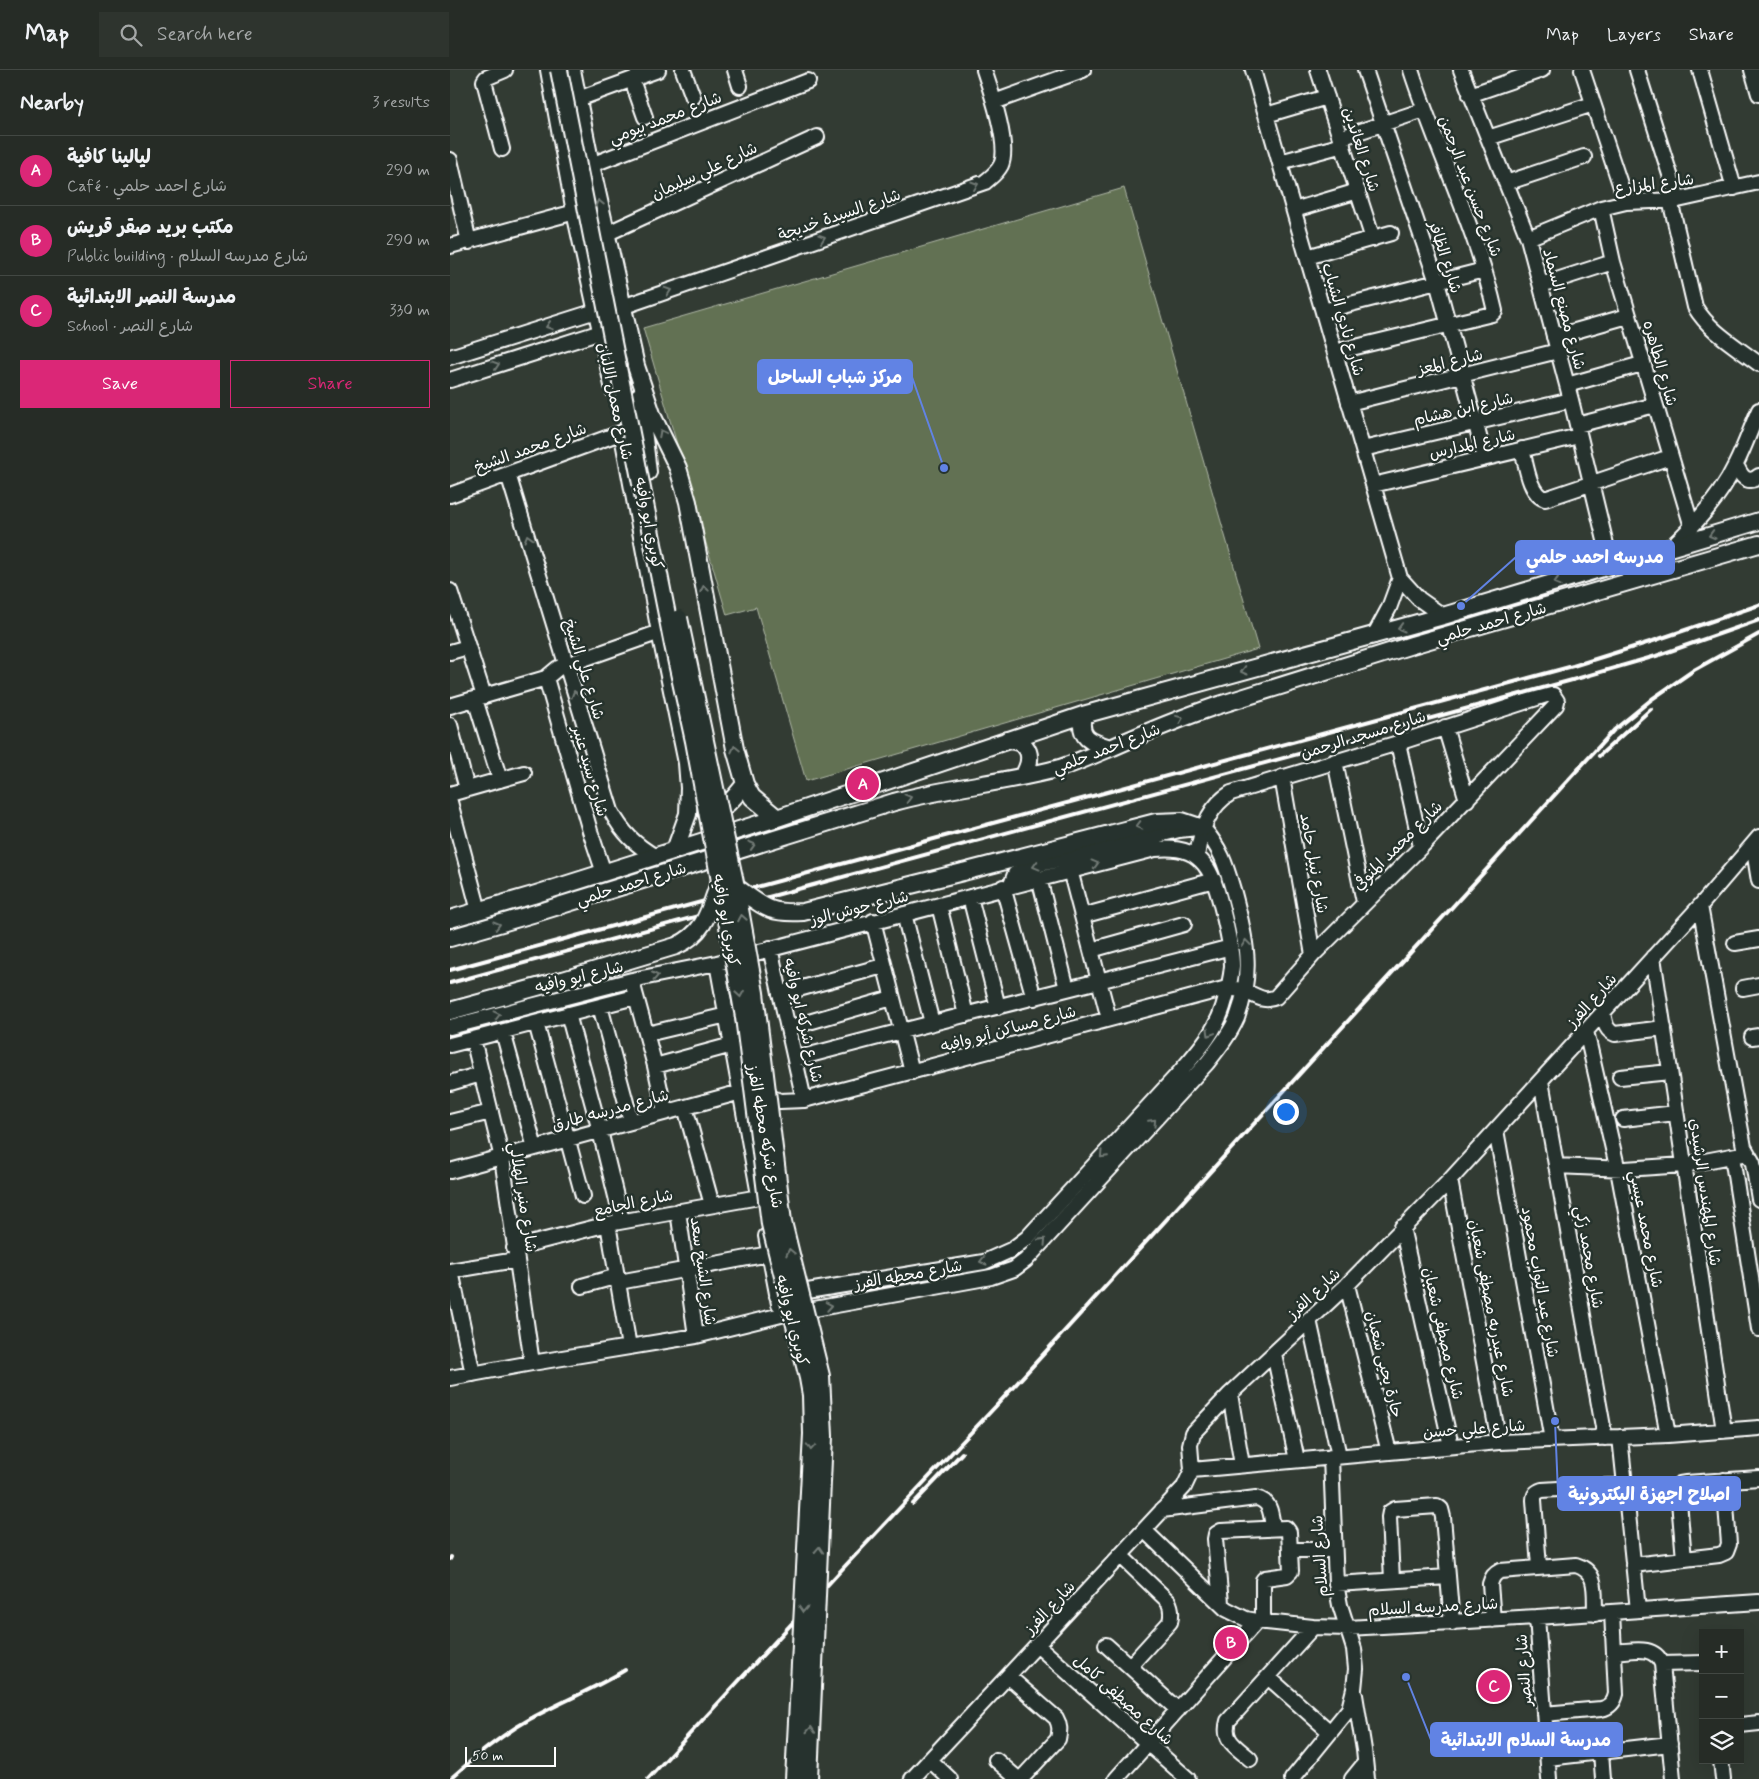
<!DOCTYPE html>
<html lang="en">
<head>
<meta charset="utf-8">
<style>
  body { margin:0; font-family:Mynerve,"Playpen Sans Arabic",sans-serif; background:#2e342e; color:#f1f3f6 }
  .controls { position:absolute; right:15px; bottom:15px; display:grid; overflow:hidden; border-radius:0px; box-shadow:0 5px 20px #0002 }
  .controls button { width:45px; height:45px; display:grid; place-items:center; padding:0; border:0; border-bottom:1px solid #424843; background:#262c26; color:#f1f3f6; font:25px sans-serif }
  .scale { position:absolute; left:15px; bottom:12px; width:91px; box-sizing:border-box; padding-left:5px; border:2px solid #fff; border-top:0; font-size:14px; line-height:18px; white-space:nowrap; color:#fff; -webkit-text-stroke:4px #26332d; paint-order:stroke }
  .you { position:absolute; left:835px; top:1041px; width:18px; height:18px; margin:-12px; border:4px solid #fff; border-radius:50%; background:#1a73e8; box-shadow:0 0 0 8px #1a73e833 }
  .badge { display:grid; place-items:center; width:32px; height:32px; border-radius:50%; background:#db2777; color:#fff; font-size:16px; font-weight:700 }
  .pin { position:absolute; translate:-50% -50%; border:2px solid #fff; box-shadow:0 1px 5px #0006 }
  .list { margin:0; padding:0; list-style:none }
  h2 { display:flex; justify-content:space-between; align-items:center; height:65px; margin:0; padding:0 20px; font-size:21px }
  h2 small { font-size:16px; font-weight:400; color:#a4a7a7 }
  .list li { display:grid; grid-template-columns:32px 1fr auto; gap:15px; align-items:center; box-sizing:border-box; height:70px; padding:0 20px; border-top:1px solid #424843 }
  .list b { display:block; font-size:19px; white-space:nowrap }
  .list p { margin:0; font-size:16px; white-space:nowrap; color:#a4a7a7 }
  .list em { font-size:16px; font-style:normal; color:#a4a7a7 }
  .actions { display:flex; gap:10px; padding:15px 20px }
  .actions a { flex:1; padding:11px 0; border:1px solid #db2777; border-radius:0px; text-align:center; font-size:18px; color:#db2777 }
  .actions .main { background:#db2777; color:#fff }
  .icon { flex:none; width:28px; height:28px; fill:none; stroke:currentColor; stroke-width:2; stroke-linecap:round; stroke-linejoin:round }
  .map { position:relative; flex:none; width:1309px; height:1709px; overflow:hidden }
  header { display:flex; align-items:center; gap:30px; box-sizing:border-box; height:70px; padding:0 25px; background:#262c26; border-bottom:1px solid #424843 }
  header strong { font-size:24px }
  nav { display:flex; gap:28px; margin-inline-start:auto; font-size:18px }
  .search { width:350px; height:45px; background:#2e342e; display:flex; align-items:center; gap:12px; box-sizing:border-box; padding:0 18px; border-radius:0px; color:#a4a7a7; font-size:19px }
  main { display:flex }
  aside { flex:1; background:#262c26 }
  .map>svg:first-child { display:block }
</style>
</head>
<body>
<header>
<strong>Map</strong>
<div class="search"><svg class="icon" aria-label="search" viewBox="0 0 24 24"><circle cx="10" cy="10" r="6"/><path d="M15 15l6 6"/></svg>Search here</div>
<nav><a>Map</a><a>Layers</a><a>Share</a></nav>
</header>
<main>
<aside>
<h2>Nearby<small>3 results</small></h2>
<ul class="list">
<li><span class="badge">A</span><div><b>ليالينا كافية</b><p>Café · شارع احمد حلمي</p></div><em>290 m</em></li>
<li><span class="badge">B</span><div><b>مكتب بريد صقر قريش</b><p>Public building · شارع مدرسه السلام</p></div><em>290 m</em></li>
<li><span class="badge">C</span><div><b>مدرسة النصر الابتدائية</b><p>School · شارع النصر</p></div><em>330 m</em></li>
</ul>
<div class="actions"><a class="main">Save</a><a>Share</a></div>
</aside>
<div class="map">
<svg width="1309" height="1709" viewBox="0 0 1309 1709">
  <rect width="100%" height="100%" fill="#323b33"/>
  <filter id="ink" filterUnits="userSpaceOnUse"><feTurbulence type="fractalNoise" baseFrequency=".02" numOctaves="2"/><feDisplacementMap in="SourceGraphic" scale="10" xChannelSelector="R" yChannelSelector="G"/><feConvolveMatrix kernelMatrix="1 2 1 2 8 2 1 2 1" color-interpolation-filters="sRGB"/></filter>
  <g filter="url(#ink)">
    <path fill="#627152" stroke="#b0b8a8" d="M674,118L808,579L356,711L306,537L277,545L193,258Z"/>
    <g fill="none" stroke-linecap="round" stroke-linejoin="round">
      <defs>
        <path id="minor" d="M233,0L243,27
          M285,0L290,16
          M803,0L950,508L969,529L993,546
          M868,0L923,169
          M915,0L987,212L1035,388
          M1011,0L1078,168L1121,330L1161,495
          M1132,0L1176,132
          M1187,0L1228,130
          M1250,0L1284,118
          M1302,0L1309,24
          M182,10L195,47
          M1020,25L1092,0
          M128,29L208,0
          M544,32L633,0
          M816,45L877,27
          M890,68L974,40
          M1038,68L1143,34
          M52,79L34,11L36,8L55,0
          M0,90L19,172
          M830,92L893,75
          M141,95L358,11
          M1056,113L1134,87
          M1220,130L1245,237C1259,261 1287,277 1309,294
          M1151,138L1163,192L1242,457
          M844,140L908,121
          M156,164L367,67
          M1078,168L1151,138L1176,132L1228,130L1309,112
          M0,176L125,142
          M857,187L941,163
          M1091,215L1163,192
          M172,237L535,112C541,107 547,103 551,95C560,76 541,21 534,0
          M873,241L1034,200
          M1104,267L1178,246
          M885,282L1042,244L1045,241C1026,157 987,81 961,0
          M0,287L146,241
          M0,310L151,262
          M1117,315L1192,294
          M899,333L1108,281
          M1127,355L1205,335
          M913,379L1121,330
          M1072,379C1076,394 1079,424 1095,429L1220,387
          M1286,394C1290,405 1297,416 1309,406
          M58,404L161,741C172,762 185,775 206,787
          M923,415L1129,366
          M0,425L173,362
          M1221,477C1247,453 1271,426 1286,394C1295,376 1301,358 1309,340
          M0,521L34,626
          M924,566L939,538L950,508
          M0,582L18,577
          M96,608L140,761L154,803
          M25,629L50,710
          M0,636L96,608L108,598L210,562
          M0,655L17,719
          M995,657L1017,730
          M948,673L971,777
          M885,691L914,832
          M832,707L863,885
          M0,724L74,703
          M0,732L29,841
          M1303,774L1309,811
          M620,800L659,949
          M589,808L617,919
          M561,815L565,804L583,796L729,760L747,758
          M553,817L584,928
          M520,827L548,937
          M489,835L516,945
          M1250,836L1294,1077L1303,1093L1309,1129
          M454,844L482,953
          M632,846L764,810
          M423,851L462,1002
          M1285,873L1309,869
          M320,878L354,1030
          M641,880L734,854
          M1203,887L1274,1361
          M267,893L309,1125
          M1293,918L1309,915
          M184,919L205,996L215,1042
          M330,924L433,896
          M150,936L181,1051
          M1153,943C1155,952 1155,960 1165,964L1214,958
          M118,944L150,1061L172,1151
          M86,953L133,1126
          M0,957L182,910L267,893L705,779C721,778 736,778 748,788C753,792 757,797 760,803C769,820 782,876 782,896C781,909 777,924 773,937C765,963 746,983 729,1003L577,1168L561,1180L534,1192L327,1226
          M338,958L442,928
          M1136,961L1169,1105L1218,1365
          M53,962L85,1078
          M197,964L277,945
          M1302,967L1309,966
          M23,969L52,1088L82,1293
          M0,975L185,927
          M345,989C490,950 636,915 781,877
          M205,996L282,975
          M1170,1007L1220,1002
          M1091,1011L1155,1368
          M0,1013L31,1004
          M235,1037L262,1135
          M1173,1049L1226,1043
          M0,1052L41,1042
          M1046,1060L1102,1370
          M1282,1086L1309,1259
          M1106,1096L1175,1099L1234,1095L1297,1083
          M0,1101L291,1022L310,1023L330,1031L354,1030L777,918C783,919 789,919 794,921C806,925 813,933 826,927L863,885L971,777L1106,635L1107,631L1103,625H1096L948,673L781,723C759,736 750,762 747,787
          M1000,1110L1049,1372
          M228,1141L246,1266
          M158,1154L179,1277
          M952,1157L1001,1376
          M316,1166L329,1234
          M64,1178L158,1154L309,1127
          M0,1201L66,1190
          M1,1201L23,1304
          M169,1212L319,1184
          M897,1215L939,1382
          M132,1216L168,1206
          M859,1250L889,1386
          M824,1284L847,1390
          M0,1308L82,1293L246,1266L331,1245L541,1207L564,1199L576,1190L757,993C768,979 780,964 787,948C804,902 796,868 784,823C776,796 772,780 753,758
          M780,1324L792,1395
          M1170,1367L1188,1540
          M742,1400L1049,1372L1218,1365L1309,1358
          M712,1440L806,1428C821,1431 821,1444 823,1458
          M694,1460L776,1539L796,1549L807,1551L863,1557L898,1558L1087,1547L1309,1532
          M841,1480H884
          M670,1485L718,1531C722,1538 722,1544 720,1552L680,1596
          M1234,1489L1228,1420L1230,1414L1236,1413L1309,1408
          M1183,1495L1269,1485L1276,1482L1279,1474L1274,1410
          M1089,1497L1084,1430C1084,1424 1086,1422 1092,1420L1175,1415
          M942,1510L939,1447L940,1442L945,1439L987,1436L991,1439L993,1447L1002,1553
          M886,1514L998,1507
          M771,1533L765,1469L766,1464L771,1461L836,1458L839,1462L841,1501L837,1505L815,1508L813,1510V1552
          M1087,1547L1099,1709
          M1043,1550L1040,1514C1042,1507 1044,1504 1050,1501L1126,1495C1149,1502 1144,1523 1145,1544
          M587,1575L738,1709
          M656,1575L728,1640
          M1164,1582C1182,1581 1204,1574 1212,1594L1223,1709
          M1212,1594L1253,1593
          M558,1606L606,1648C610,1655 610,1660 608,1669L571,1709
          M818,1607L880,1662
          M905,1625L914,1680L917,1709
          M1094,1644L1151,1639C1160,1637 1164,1633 1166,1624L1162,1542
          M1290,1655L1309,1653
          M1151,1682L1153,1709
          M1098,1688L1220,1674
          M800,1689C787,1677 772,1671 778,1651L863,1557
          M480,1690L500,1709
          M546,1690L568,1709
          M1271,1690L1273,1709
          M462,1709L734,1417L742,1400L740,1375L743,1363L780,1324L897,1215L1000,1110L1250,836L1309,767
          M666,1709L807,1551
          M842,1709L899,1639L904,1619L906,1599L904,1579L890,1535L886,1514L881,1387
          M902,1709L915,1693"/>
        <path id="major" d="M99,0L125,142L164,320
          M122,0L141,95L186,296L203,347L228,398L238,432L285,679L295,714L302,727L327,748
          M189,326L198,402
          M174,371L210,562L237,693L239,718L238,744L225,780
          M633,645C628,668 640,672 660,678
          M557,670C581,671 584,688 573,706
          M257,744C275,740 284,728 295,714
          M513,802L706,752L732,751L753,758
          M0,849L83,825L327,748L633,645L993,546L1309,451
          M0,868L86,843L444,732C499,717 555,713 610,698C628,692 645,684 663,677C697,662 731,648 766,636L962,575L1309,474
          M0,941L113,910"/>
      </defs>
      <use href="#minor" stroke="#fff" stroke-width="18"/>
      <use href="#major" stroke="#fff" stroke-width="20"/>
      <use href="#minor" stroke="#26332d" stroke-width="14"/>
      <use href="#major" stroke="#26332d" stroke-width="16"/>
      <path stroke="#fff" stroke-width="4" d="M1149,686L1201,639
        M0,900L1123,596L1203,571L1309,535
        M0,913L1126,609L1206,586L1309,550
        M463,1434L512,1383
        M0,1489L1,1487
        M0,1709C25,1687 51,1665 80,1649C111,1632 144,1619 175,1600
        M198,1709L396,1495L546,1336L1164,660L1202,629L1244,600L1309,564"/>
      <defs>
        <path id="major-bridge" d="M109,0L223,575L244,671L270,811L294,947L320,1154L358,1308L361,1325L362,1364L344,1709
          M229,548L286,817L305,923L333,1152L371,1306L374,1366L359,1709
          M286,817C314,837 318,844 353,842L513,802
          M113,910L226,876C255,863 259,841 269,813"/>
      </defs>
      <use href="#major-bridge" stroke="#fff" stroke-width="20" stroke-linecap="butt"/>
      <use href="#major-bridge" stroke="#26332d" stroke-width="16"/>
    </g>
    <defs><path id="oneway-chevron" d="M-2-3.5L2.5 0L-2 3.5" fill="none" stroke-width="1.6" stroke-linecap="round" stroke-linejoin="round" transform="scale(1.25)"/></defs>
    <g stroke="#727a76">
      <use href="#oneway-chevron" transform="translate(525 115) rotate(-19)"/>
      <use href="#oneway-chevron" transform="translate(149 133) rotate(-103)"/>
      <use href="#oneway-chevron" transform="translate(372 168) rotate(-19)"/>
      <use href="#oneway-chevron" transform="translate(218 221) rotate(-19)"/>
      <use href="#oneway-chevron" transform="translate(99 256) rotate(162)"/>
      <use href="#oneway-chevron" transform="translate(46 295) rotate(-18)"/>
      <use href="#oneway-chevron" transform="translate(212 363) rotate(-117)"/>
      <use href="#oneway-chevron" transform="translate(1262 465) rotate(164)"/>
      <use href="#oneway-chevron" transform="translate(78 468) rotate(-107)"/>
      <use href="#oneway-chevron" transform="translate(1107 512) rotate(163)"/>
      <use href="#oneway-chevron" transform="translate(254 519) rotate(-101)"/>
      <use href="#oneway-chevron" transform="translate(951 558) rotate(164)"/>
      <use href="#oneway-chevron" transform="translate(794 601) rotate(165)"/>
      <use href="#oneway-chevron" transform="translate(125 624) rotate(-107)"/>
      <use href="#oneway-chevron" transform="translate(730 649) rotate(-22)"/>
      <use href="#oneway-chevron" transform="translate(285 679) rotate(-103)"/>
      <use href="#oneway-chevron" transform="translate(458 728) rotate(-15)"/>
      <use href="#oneway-chevron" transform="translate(689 756) rotate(165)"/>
      <use href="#oneway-chevron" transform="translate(302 775) rotate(-17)"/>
      <use href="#oneway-chevron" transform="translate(645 794) rotate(-15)"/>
      <use href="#oneway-chevron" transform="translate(586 796) rotate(165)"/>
      <use href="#oneway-chevron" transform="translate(292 848) rotate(-100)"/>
      <use href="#oneway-chevron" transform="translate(47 855) rotate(-16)"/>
      <use href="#oneway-chevron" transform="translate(796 873) rotate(-97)"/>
      <use href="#oneway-chevron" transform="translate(205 906) rotate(-12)"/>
      <use href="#oneway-chevron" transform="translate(290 924) rotate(81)"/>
      <use href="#oneway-chevron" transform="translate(47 945) rotate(-14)"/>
      <use href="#oneway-chevron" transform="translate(760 963) rotate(121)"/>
      <use href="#oneway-chevron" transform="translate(703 1052) rotate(-47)"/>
      <use href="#oneway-chevron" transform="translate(653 1085) rotate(133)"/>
      <use href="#oneway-chevron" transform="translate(593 1171) rotate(-47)"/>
      <use href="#oneway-chevron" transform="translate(340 1182) rotate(-103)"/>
      <use href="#oneway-chevron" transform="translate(533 1191) rotate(166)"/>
      <use href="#oneway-chevron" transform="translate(379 1236) rotate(-10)"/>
      <use href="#oneway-chevron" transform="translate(361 1377) rotate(93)"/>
      <use href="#oneway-chevron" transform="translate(369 1480) rotate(-87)"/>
      <use href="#oneway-chevron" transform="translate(353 1539) rotate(93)"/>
      <use href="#oneway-chevron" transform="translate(361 1660) rotate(-87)"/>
    </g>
  </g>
  <g text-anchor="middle" stroke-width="5" stroke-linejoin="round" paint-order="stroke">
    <g font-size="16" fill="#fff" stroke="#26332d">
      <text transform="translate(215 47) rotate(-21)" y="6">شارع محمد بيومي</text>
      <text transform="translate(912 79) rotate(72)" y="6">شارع العائدين</text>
      <text transform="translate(254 100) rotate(-25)" y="6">شارع علي سليمان</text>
      <text transform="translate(1204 113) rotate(-7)" y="6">شارع المزارع</text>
      <text transform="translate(1021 116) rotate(69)" y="6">شارع حسن عبد الرحمن</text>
      <text transform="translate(389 144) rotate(-19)" y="6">شارع السيدة خديجة</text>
      <text transform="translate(996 187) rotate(72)" y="6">شارع الظافر</text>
      <text transform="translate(1115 239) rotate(75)" y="6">شارع مصنع السماد</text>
      <text transform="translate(894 249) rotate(74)" y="6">شارع نادي الشباب</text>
      <text transform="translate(1000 291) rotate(-14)" y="6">شارع المعز</text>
      <text transform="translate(1211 293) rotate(74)" y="6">شارع الطاهره</text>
      <text transform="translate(166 331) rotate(78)" y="6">شارع معمل الالبان</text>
      <text transform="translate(1013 338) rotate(-13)" y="6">شارع ابن هشام</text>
      <text transform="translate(1022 373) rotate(-13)" y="6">شارع المدارس</text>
      <text transform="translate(80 377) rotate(-20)" y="6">شارع محمد الشيخ</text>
      <text transform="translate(200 453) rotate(79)" y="6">كوبري ابو وافيه</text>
      <text transform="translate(1041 552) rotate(-16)" y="6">شارع احمد حلمي</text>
      <text transform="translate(135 599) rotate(73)" y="6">شارع علي الشيخ</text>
      <text transform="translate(913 664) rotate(-17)" y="6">شارع مسجد الرحمن</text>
      <text transform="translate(656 678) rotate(-21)" y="6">شارع احمد حلمي</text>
      <text transform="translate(141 701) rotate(74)" y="6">شارع سيد عنبر</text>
      <text transform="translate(947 775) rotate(-45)" y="6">شارع محمد المنوفي</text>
      <text transform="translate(865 793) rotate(80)" y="6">شارع نبيل حامد</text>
      <text transform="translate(181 813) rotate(-17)" y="6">شارع احمد حلمي</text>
      <text transform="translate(409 837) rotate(-14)" y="6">شارع حوش الوز</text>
      <text transform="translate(277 850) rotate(80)" y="6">كوبري ابو وافيه</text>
      <text transform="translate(129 906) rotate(-14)" y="6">شارع ابو وافيه</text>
      <text transform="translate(1141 930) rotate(-48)" y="6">شارع الفرز</text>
      <text transform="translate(354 950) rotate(77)" y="6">شارع شركه ابو وافيه</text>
      <text transform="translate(558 958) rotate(-15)" y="6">شارع مساكن أبو وافيه</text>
      <text transform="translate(160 1039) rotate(-15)" y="6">شارع مدرسه طارق</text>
      <text transform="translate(316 1066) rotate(80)" y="6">شارع شركه محطه الفرز</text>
      <text transform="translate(1256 1122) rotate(82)" y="6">شارع المهندس الرشيدي</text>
      <text transform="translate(74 1127) rotate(81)" y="6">شارع منير الهلالي</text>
      <text transform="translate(183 1132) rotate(-12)" y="6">شارع الجامع</text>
      <text transform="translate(1197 1159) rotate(79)" y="6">شارع محمد عيسي</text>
      <text transform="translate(1140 1187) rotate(80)" y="6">شارع محمد زكي</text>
      <text transform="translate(254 1201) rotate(82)" y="6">شارع الشيخ سعد</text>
      <text transform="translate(458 1204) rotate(-10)" y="6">شارع محطه الفرز</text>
      <text transform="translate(1091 1212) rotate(80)" y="6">شارع عبد التواب محمود</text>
      <text transform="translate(863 1223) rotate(-43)" y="6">شارع الفرز</text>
      <text transform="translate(1042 1238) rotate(79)" y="6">شارع عبدربه مصطفى شعبان</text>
      <text transform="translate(343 1250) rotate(76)" y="6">كوبري ابو وافيه</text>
      <text transform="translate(994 1263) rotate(77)" y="6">شارع مصطفى شعبان</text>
      <text transform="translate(935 1294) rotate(76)" y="6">حارة يحيى شعبان</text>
      <text transform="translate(1024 1358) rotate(-4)" y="6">شارع علي حسن</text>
      <text transform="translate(869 1486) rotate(-94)" y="6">شارع السلام</text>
      <text transform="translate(983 1536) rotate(-3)" y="6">شارع مدرسه السلام</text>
      <text transform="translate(599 1537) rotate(-47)" y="6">شارع الفرز</text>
      <text transform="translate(1073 1600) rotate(-94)" y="6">شارع النصر</text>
      <text transform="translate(674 1629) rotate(42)" y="6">شارع مصطفى كامل</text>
    </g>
  </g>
  <path fill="none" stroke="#6183e4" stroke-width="2" d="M494 398L462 307M1011 536L1066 487M1105 1351L1108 1423M956 1607L981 1670"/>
  <g fill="#6183e4" stroke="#26332d" stroke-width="2">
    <circle cx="494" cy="398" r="5"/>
    <circle cx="1011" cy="536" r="5"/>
    <circle cx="1105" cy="1351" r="5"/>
    <circle cx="956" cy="1607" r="5"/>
  </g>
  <g fill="#6183e4" stroke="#6183e4" stroke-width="2">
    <rect x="308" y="290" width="154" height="33" rx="5"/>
    <rect x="1066" y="471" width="158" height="33" rx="5"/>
    <rect x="1108" y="1407" width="182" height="33" rx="5"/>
    <rect x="981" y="1653" width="191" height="33" rx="5"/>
  </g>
  <g font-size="18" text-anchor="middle" font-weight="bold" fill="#fff">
    <text x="385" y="313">مركز شباب الساحل</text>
    <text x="1145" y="493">مدرسه احمد حلمي</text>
    <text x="1199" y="1430">اصلاح اجهزة اليكترونية</text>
    <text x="1076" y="1676">مدرسة السلام الابتدائية</text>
  </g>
</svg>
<div class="controls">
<button>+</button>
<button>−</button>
<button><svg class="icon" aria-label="layers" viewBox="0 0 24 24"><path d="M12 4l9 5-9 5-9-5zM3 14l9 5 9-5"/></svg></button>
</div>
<div class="scale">50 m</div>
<div class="you"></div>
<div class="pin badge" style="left:413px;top:714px">A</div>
<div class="pin badge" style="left:781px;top:1573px">B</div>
<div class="pin badge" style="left:1044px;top:1616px">C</div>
</div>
</main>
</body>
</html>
